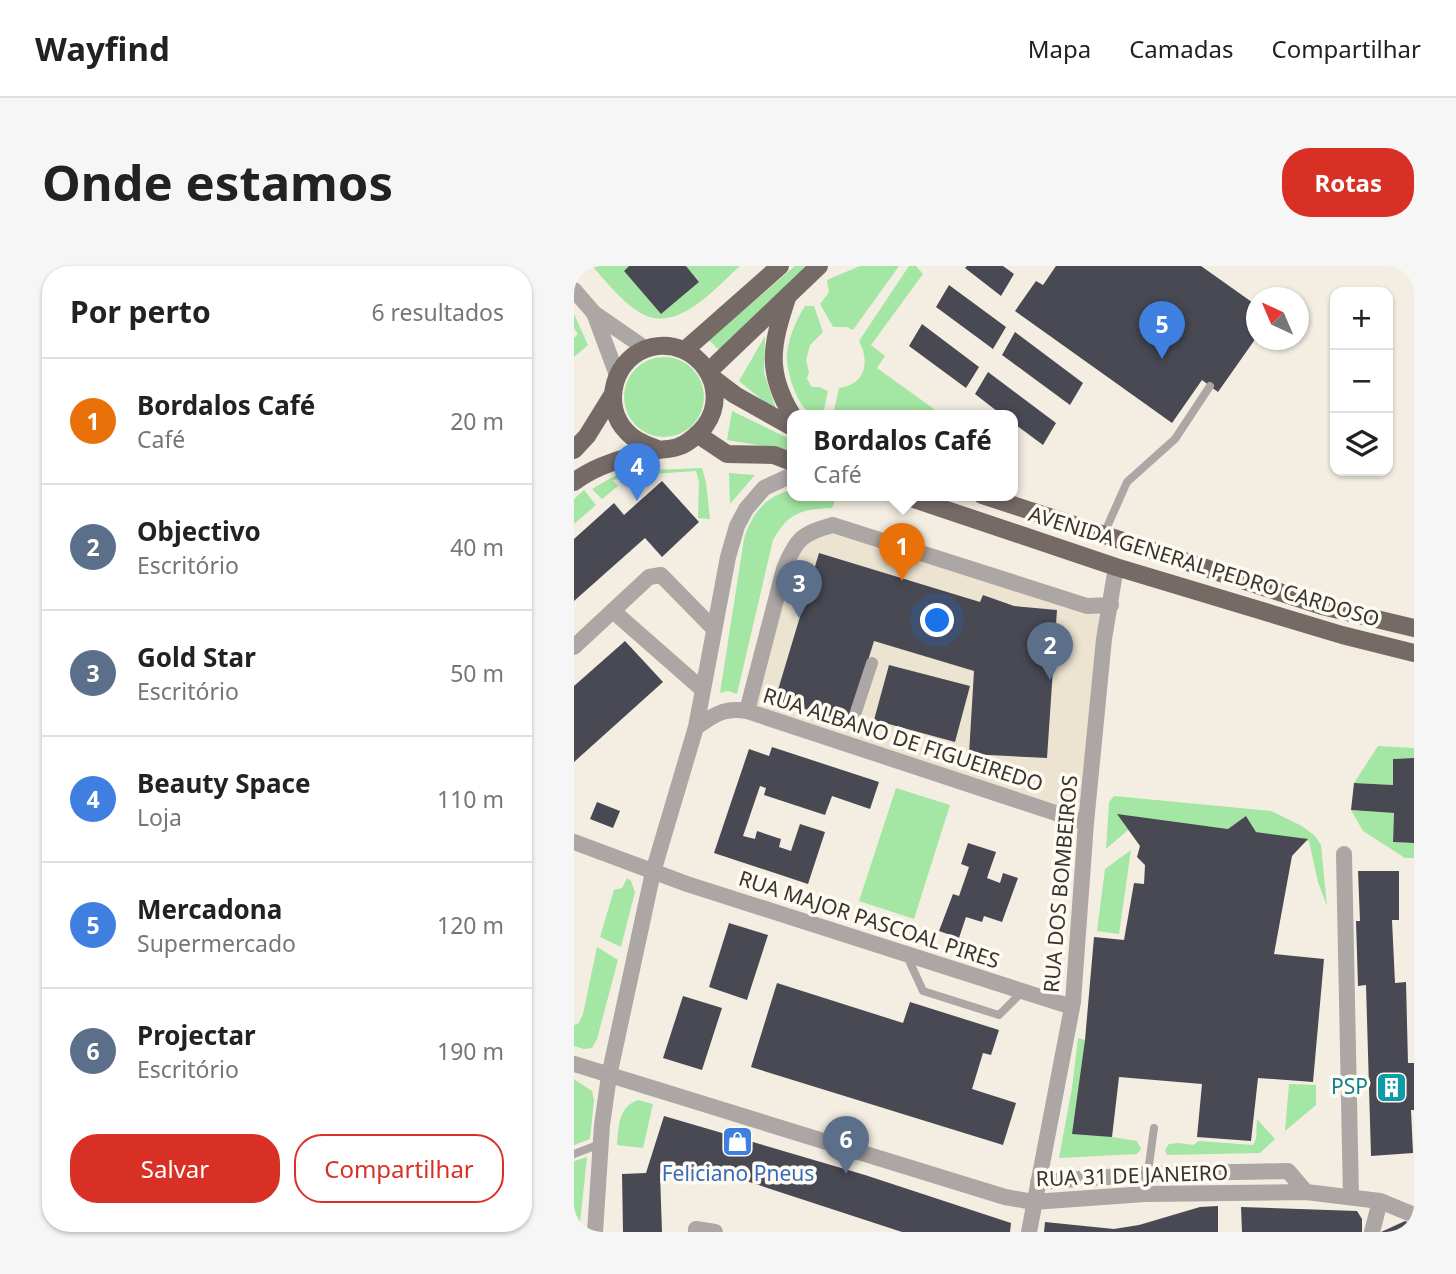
<!DOCTYPE html>
<html lang="pt">
<head>
<meta charset="utf-8">
<style>
  body { margin:0; font-family:"Noto Sans",sans-serif; background:#f6f6f6; color:#222 }
  .controls { position:absolute; right:21px; top:21px; display:grid; overflow:hidden; border-radius:14px; box-shadow:0 2px 5px #0004 }
  .controls button { width:63px; height:63px; display:grid; place-items:center; padding:0; border:0; border-bottom:2px solid #e0e0e0; background:#fff; color:#222; font:35px sans-serif }
  .compass { position:absolute; left:672px; top:21px; width:63px; height:63px; border-radius:50%; background:#fff; box-shadow:0 2px 5px #0004; rotate:316deg }
  .you { position:absolute; left:364px; top:355px; width:24px; height:24px; margin:-18px; border:5px solid #fff; border-radius:50%; background:#1a73e8; box-shadow:0 0 0 10px #1a73e833 }
  .badge { display:grid; place-items:center; width:46px; height:46px; border-radius:50%; background:#d93025; color:#fff; font-size:23px; font-weight:700 }
  .pin { position:absolute; translate:-50% -58px; filter:drop-shadow(0 2px 4px #0008) }
  .pin::after { content:''; position:absolute; top:37px; width:24px; height:21px; background:inherit; clip-path:polygon(0 0,100% 0,50% 100%) }
  .popup { position:absolute; left:213px; top:144px; width:231px; height:91px; box-sizing:border-box; display:grid; place-content:center; border-radius:14px; background:#fff; filter:drop-shadow(0 2px 5px #0005); font-size:23px; white-space:nowrap; color:#767676 }
  .popup b { font-size:26px; color:#222 }
  .popup::after { content:''; position:absolute; left:50%; top:100%; margin-left:-14px; border:14px solid transparent; border-top-color:#fff }
  .list { margin:0; padding:0; list-style:none }
  h2 { display:flex; justify-content:space-between; align-items:center; height:91px; margin:0; padding:0 28px; font-size:30px }
  h2 small { font-size:23px; font-weight:400; color:#767676 }
  .list li { display:grid; grid-template-columns:46px 1fr auto; gap:21px; align-items:center; box-sizing:border-box; height:126px; padding:0 28px; border-top:2px solid #e0e0e0 }
  .list b { display:block; font-size:26px; white-space:nowrap }
  .list p { margin:0; font-size:23px; white-space:nowrap; color:#767676 }
  .list em { font-size:23px; font-style:normal; color:#767676 }
  .actions { display:flex; gap:14px; padding:21px 28px }
  .actions a { flex:1; padding:16px 0; border:2px solid #d93025; border-radius:28px; text-align:center; font-size:24px; color:#d93025 }
  .actions .main { background:#d93025; color:#fff }
  .icon { flex:none; width:38px; height:38px; fill:none; stroke:currentColor; stroke-width:2; stroke-linecap:round; stroke-linejoin:round }
  .map { position:relative; flex:none; width:840px; height:966px; overflow:hidden; border-radius:28px }
  header { display:flex; align-items:center; gap:42px; box-sizing:border-box; height:98px; padding:0 35px; background:#fff; border-bottom:2px solid #e0e0e0 }
  header strong { font-size:33px }
  nav { display:flex; gap:38px; margin-inline-start:auto; font-size:24px }
  .intro { display:flex; align-items:center; justify-content:space-between; box-sizing:border-box; height:168px; padding:0 42px }
  h1 { margin:0; font-size:49px }
  .button { padding:18px 32px; border-radius:28px; background:#d93025; color:#fff; font-size:24px; font-weight:700 }
  main { display:flex; gap:42px; padding:0 42px }
  aside { flex:1; background:#fff; border-radius:28px; box-shadow:0 2px 5px #0004 }
  .map>svg:first-child { display:block }
</style>
</head>
<body>
<header>
<strong>Wayfind</strong>
<nav><a>Mapa</a><a>Camadas</a><a>Compartilhar</a></nav>
</header>
<div class="intro"><h1>Onde estamos</h1><a class="button">Rotas</a></div>
<main>
<aside>
<h2>Por perto<small>6 resultados</small></h2>
<ul class="list">
<li><span class="badge" style="background:#e8710a">1</span><div><b>Bordalos Café</b><p>Café</p></div><em>20 m</em></li>
<li><span class="badge" style="background:#5c6f8a">2</span><div><b>Objectivo</b><p>Escritório</p></div><em>40 m</em></li>
<li><span class="badge" style="background:#5c6f8a">3</span><div><b>Gold Star</b><p>Escritório</p></div><em>50 m</em></li>
<li><span class="badge" style="background:#3f7fe0">4</span><div><b>Beauty Space</b><p>Loja</p></div><em>110 m</em></li>
<li><span class="badge" style="background:#3f7fe0">5</span><div><b>Mercadona</b><p>Supermercado</p></div><em>120 m</em></li>
<li><span class="badge" style="background:#5c6f8a">6</span><div><b>Projectar</b><p>Escritório</p></div><em>190 m</em></li>
</ul>
<div class="actions"><a class="main">Salvar</a><a>Compartilhar</a></div>
</aside>
<div class="map">
<svg width="840" height="966" viewBox="0 0 840 966">
  <rect width="100%" height="100%" fill="#f3eee1"/>
  <path fill="#ece4d0" d="M259,259L513,340L537,339L512,557L173,445L219,280Z"/>
  <path fill="#a4e6a3" d="M18,0H55L50,5L87,48L125,16L112,0H166C141,22 102,70 65,46C47,35 32,15 18,0Z
    M221,0H235L148,87L135,74Z
    M286,0H325L279,64L273,61H259L246,38L255,26L253,14Z
    M335,0H342L349,8L297,79L311,90L303,102L360,143L356,149H259L265,122C292,119 296,95 285,75Z
    M231,40H240L249,66L236,79L232,94L235,106L233,113L238,121H245L254,125L249,149C247,149 240,149 238,148C223,142 211,102 213,87C215,71 222,54 231,40Z
    M0,48L14,79L0,91V72L4,68L0,62Z
    M191,70L190,107L203,146L165,115Z
    M50 131a40 40 0 1 1 80 0a40 40 0 1 1-80 0Z
    M158,145L218,174V185L153,174Z
    M128,202L132,216L136,253L124,252L125,216L122,205L78,208L38,214L44,220L28,233L18,223L44,208L78,204Z
    M155,207L181,209L156,238Z
    M10,224L22,239L0,258V233Z
    M218,224V229H263L258,242C228,243 215,246 199,274L163,428L154,425L146,427L170,273C177,249 192,229 218,224Z
    M804,480L840,482V492L819,493V519L780,517Z
    M322,522L376,539L340,653L285,635Z
    M540,530L697,545L728,560L741,570L747,579L753,640L744,616L735,575L682,566L672,550L654,563L544,549L554,564L532,583L535,536Z
    M777,544L820,547L819,576L840,577V592H831L789,565Z
    M557,584L545,668L523,665L531,603Z
    M53,612L57,615L61,626L47,681L26,671L40,624L48,622Z
    M23,681L44,694L23,773L18,782L10,783L0,780V759L5,757L9,748Z
    M504,772L511,774L538,871L563,875L567,883L563,888L485,892L498,822Z
    M0,813L18,825L20,834L16,873L0,879Z
    M715,818L742,819V839L711,865Z
    M64,834L79,838L69,882L43,879C45,860 44,841 64,834Z
    M683,853L701,873L686,887L593,889L591,884L595,878L605,877L619,879L625,875L679,879L682,873Z
    M13,891L5,966H0V895Z"/>
  <path fill="#494954" d="M55,0H112L125,16L87,48L50,5Z
    M393,0H429L440,8L427,30L391,2Z
    M482,0H627L682,39V72L644,126L628,114L598,157L441,45L462,15L469,19Z
    M375,19L432,61L419,83L362,41Z
    M348,58L405,101L392,122L335,80Z
    M441,66L509,117L496,139L428,89Z
    M414,106L482,157L469,179L438,156V149H428L401,128Z
    M88,215L125,256L88,291L71,272L0,335V273L40,237L50,249Z
    M245,287L406,336L409,329L440,340L483,344L473,492L395,488L400,405L300,375L275,456L201,434Z
    M51,375L89,416L0,496V420Z
    M315,399L396,420L381,476L300,454Z
    M198,481L305,516L296,543L258,530L251,549L190,529L192,522L186,520L169,570L181,573L183,565L207,573L205,581L217,585L226,558L251,566L234,618L140,587L175,483L195,490Z
    M840,492V577L819,576L820,547L777,544L780,517L819,519V493Z
    M23,536L46,545L39,562L16,553Z
    M543,548L654,563L672,550L682,566L734,573L718,590L700,688L750,693L739,816L684,812L677,875L623,871L628,818L545,811L538,871L498,868L511,774L520,671L550,674L560,617L570,618L571,599L563,591L566,580Z
    M394,577L422,586L413,612L426,617L429,607L444,612L428,656L410,650L408,656L392,651L385,672L365,665L379,628L385,630L395,601L387,598Z
    M784,605H825V654H818L821,717L832,716L834,797H840V844H837L839,887L797,890L792,719L784,720L782,655H786Z
    M155,657L194,669L173,734L135,721Z
    M203,717L329,757L336,736L425,764L417,789L409,787L398,823L442,837L429,879L177,801Z
    M109,730L148,742L128,804L89,792Z
    M90,850L291,909L437,957L436,966H328L163,912L115,900L108,915L86,907L88,966H49L48,908L72,907Z
    M644,940V966H470L471,956L540,963L565,959L626,941Z
    M667,941L783,945L788,953V966H668Z
    M831,955L840,959V966H807Z"/>
  <g fill="none" stroke-linecap="round" stroke-linejoin="round">
    <path stroke="#aca6a4" stroke-width="8" d="M529,270L553,216L601,173L636,120
      M333,690L349,725L425,749L449,725
      M0,888L26,878
      M571,928L580,862"/>
    <path stroke="#aca6a4" stroke-width="12" d="M278,458L298,397"/>
    <path stroke="#aca6a4" stroke-width="16" d="M0,24L20,47L72,83
      M20,47L43,109
      M39,345L129,424
      M0,381L75,311L87,309L139,362
      M173,445L210,303C222,273 228,267 259,259L513,340L537,339
      M122,461C141,449 149,441 173,445L512,557
      M0,576L113,618L498,741
      M770,588L777,931
      M0,798L431,931L459,936L571,928L732,926L806,935L840,949
      M464,916L574,908L714,905L732,926
      M21,966L28,859L35,810L79,606L122,461L154,291L163,260L172,243L190,222L218,209
      M122,966V963L141,966
      M455,966L499,736L512,557L530,373L542,301
      M798,966L806,935"/>
    <path stroke="#766a67" stroke-width="18" d="M213,32C198,78 191,105 218,149
      M111,84L206,0
      M134,106L245,0
      M136,110L161,129L218,161
      M123,168L153,188L200,189L218,196
      M0,184L13,170L39,128
      M0,216C24,197 55,191 85,184C91,183 100,183 106,180C114,177 125,168 131,160C159,122 122,71 78,81C40,90 26,139 53,166C62,176 74,179 86,184
      M328,229L542,301L768,369L840,387
      M408,229L748,340L840,362"/>
  </g>
  <defs>
    <symbol id="building-square" viewBox="-11 -11 22 22"><rect x="-9" y="-9" width="18" height="18" rx="4" fill="#0f9aa8" stroke="#fffbf3"/><path d="M-4-6H4V6H1V3H-1V6H-4ZM-2.5-4.3h1.7v1.8h-1.7ZM.8-4.3h1.7v1.8H.8ZM-2.5-1h1.7V.8h-1.7ZM.8-1h1.7V.8H.8Z" fill="#fff"/></symbol>
    <symbol id="shop-square" viewBox="-11 -11 22 22"><rect x="-9" y="-9" width="18" height="18" rx="4" fill="#3f7fe0" stroke="#fffbf3"/><path d="M-5-2.5h2.3a2.7 3.5 0 0 1 5.4 0H5L5.5 6h-11ZM-1.5-2.5h3a1.5 2.3 0 0 0-3 0Z" fill="#fff"/></symbol>
  </defs>
  <g fill-rule="evenodd">
    <use href="#building-square" x="800" y="804" width="35" height="35"/>
    <use href="#shop-square" x="146" y="858" width="35" height="35"/>
  </g>
  <g text-anchor="middle" stroke-width="7" stroke-linejoin="round" paint-order="stroke">
    <g font-size="21" fill="#373530" stroke="#fffbf3">
      <text transform="translate(630 301) rotate(17)" y="7">AVENIDA GENERAL PEDRO CARDOSO</text>
      <text transform="translate(329 474) rotate(18)" y="7">RUA ALBANO DE FIGUEIREDO</text>
      <text transform="translate(487 618) rotate(-85)" y="7">RUA DOS BOMBEIROS</text>
      <text transform="translate(295 654) rotate(18)" y="7">RUA MAJOR PASCOAL PIRES</text>
      <text transform="translate(558 910) rotate(-2)" y="7">RUA 31 DE JANEIRO</text>
    </g>
    <g font-size="21" fill="#0d838f" stroke="#fffbf3" text-anchor="end">
      <text x="794" y="828">PSP</text>
    </g>
    <g font-size="21" fill="#366cbe" stroke="#fffbf3">
      <text x="164" y="915">Feliciano Pneus</text>
    </g>
  </g>
</svg>
<div class="controls">
<button>+</button>
<button>−</button>
<button><svg class="icon" aria-label="layers" viewBox="0 0 24 24"><path d="M12 4l9 5-9 5-9-5zM3 14l9 5 9-5"/></svg></button>
</div>
<svg class="compass" viewBox="-18 -18 36 36"><path d="M0-13l5 13h-10z" fill="#e53935"/><path d="M0 13l5-13h-10z" fill="#767676"/></svg>
<div class="you"></div>
<div class="pin badge" style="left:328px;top:315px;background:#e8710a">1</div>
<div class="popup"><b>Bordalos Café</b>Café</div>
<div class="pin badge" style="left:476px;top:414px;background:#5c6f8a">2</div>
<div class="pin badge" style="left:225px;top:352px;background:#5c6f8a">3</div>
<div class="pin badge" style="left:63px;top:235px;background:#3f7fe0">4</div>
<div class="pin badge" style="left:588px;top:93px;background:#3f7fe0">5</div>
<div class="pin badge" style="left:272px;top:908px;background:#5c6f8a">6</div>
</div>
</main>
</body>
</html>
